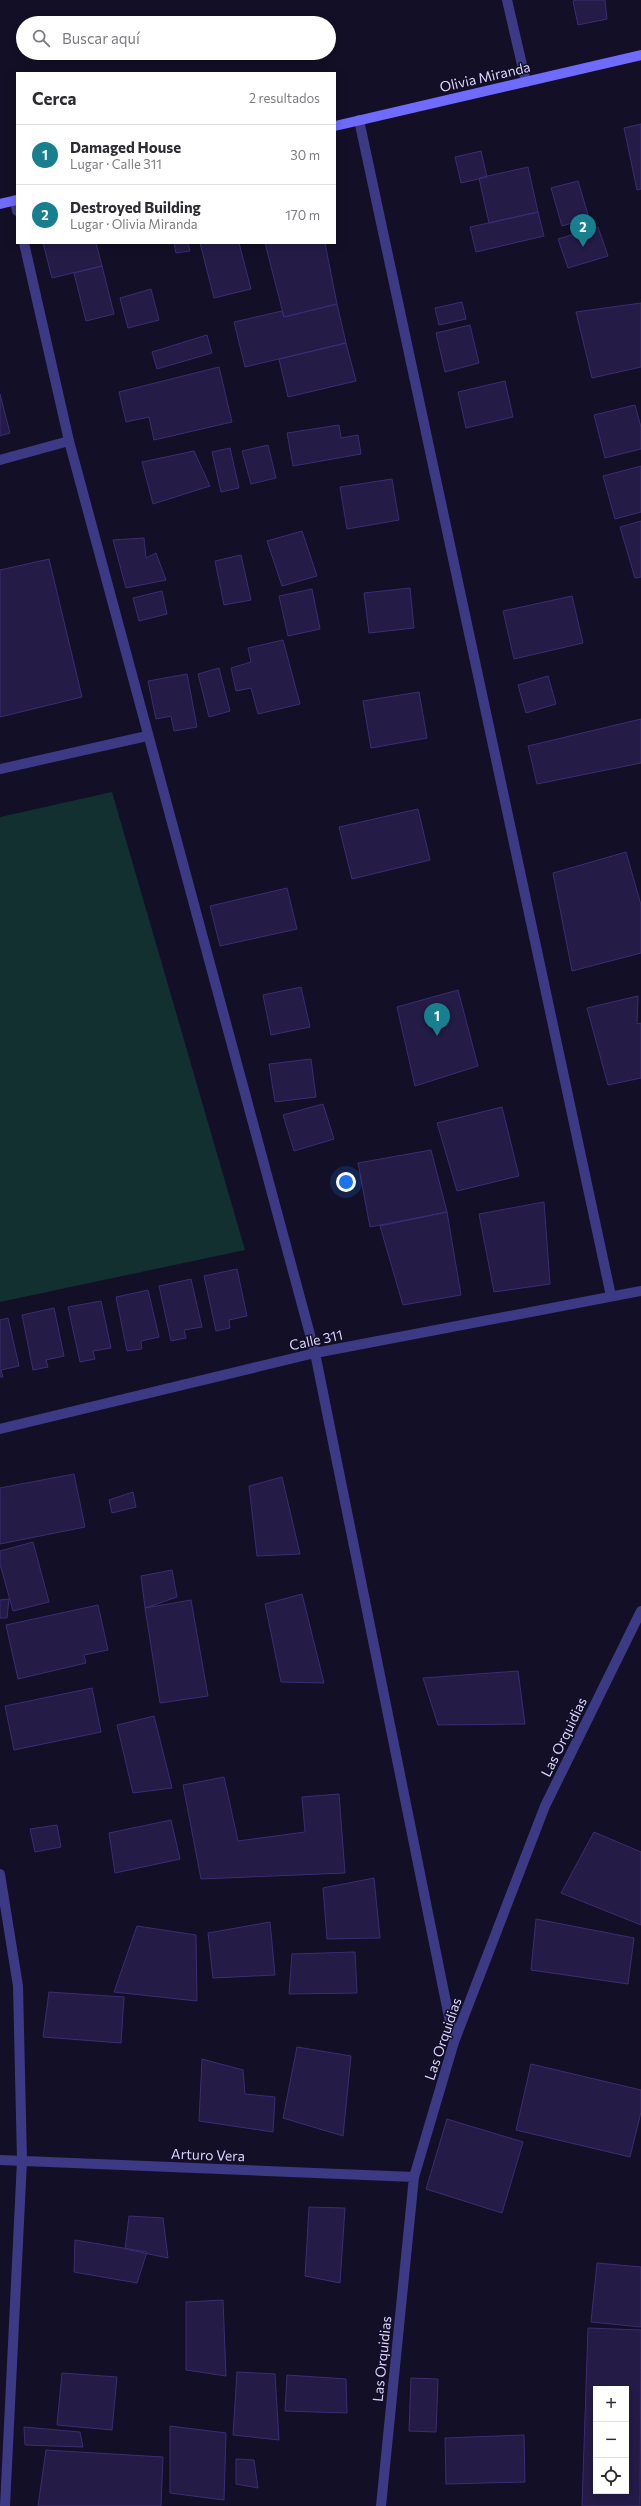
<!DOCTYPE html>
<html lang="es">
<head>
<meta charset="utf-8">
<style>
  body { margin:0; font-family:Commissioner,sans-serif; background:#f7f7f7; color:#2b2b33 }
  .controls { position:absolute; right:12px; bottom:12px; display:grid; overflow:hidden; border-radius:0px; box-shadow:0 2px 10px #0003 }
  .controls button { width:36px; height:36px; display:grid; place-items:center; padding:0; border:0; border-bottom:1px solid #e1e1e2; background:#fff; color:#2b2b33; font:20px sans-serif }
  .you { position:absolute; left:346px; top:1182px; width:14px; height:14px; margin:-10px; border:3px solid #fff; border-radius:50%; background:#1a73e8; box-shadow:0 0 0 6px #1a73e833 }
  .badge { display:grid; place-items:center; width:26px; height:26px; border-radius:50%; background:#187f8f; color:#fff; font-size:13px; font-weight:700 }
  .pin { position:absolute; translate:-50% -33px; filter:drop-shadow(0 1px 2px #0008) }
  .pin::after { content:''; position:absolute; top:21px; width:14px; height:12px; background:inherit; clip-path:polygon(0 0,100% 0,50% 100%) }
  .list { margin:0; padding:0; list-style:none }
  h2 { display:flex; justify-content:space-between; align-items:center; height:52px; margin:0; padding:0 16px; font-size:17px }
  h2 small { font-size:13px; font-weight:400; color:#7c7c81 }
  .list li { display:grid; grid-template-columns:26px 1fr auto; gap:12px; align-items:center; box-sizing:border-box; height:60px; padding:0 16px; border-top:1px solid #e1e1e2 }
  .list b { display:block; font-size:15px; white-space:nowrap }
  .list p { margin:0; font-size:13px; white-space:nowrap; color:#7c7c81 }
  .list em { font-size:13px; font-style:normal; color:#7c7c81 }
  .icon { flex:none; width:22px; height:22px; fill:none; stroke:currentColor; stroke-width:2; stroke-linecap:round; stroke-linejoin:round }
  .map { position:relative; flex:none; width:641px; height:2506px; overflow:hidden }
  .search { position:absolute; background:#fff; box-shadow:0 2px 10px #0003; left:16px; top:16px; width:320px; height:44px; display:flex; align-items:center; gap:10px; box-sizing:border-box; padding:0 14px; border-radius:22px; color:#7c7c81; font-size:15px }
  .panel { position:absolute; background:#fff; box-shadow:0 2px 10px #0003; left:16px; top:72px; width:320px; height:172px; border-radius:0px }
  .map>svg:first-child { display:block }
</style>
</head>
<body>
<div class="map">
<svg width="641" height="2506" viewBox="0 0 641 2506">
  <rect width="100%" height="100%" fill="#130f26"/>
  <path fill="#12302f" d="M112,792L245,1250L0,1302V817Z"/>
  <path fill="#241b47" stroke="#3b2d73" fill-rule="evenodd" d="M577,0H605L607,19L578,25L573,1Z
    M641,124V189L637,190L624,128Z
    M481,151L487,177L461,183L455,157Z
    M528,167L538,212L489,223L479,178Z
    M578,181L589,218L562,226L551,188Z
    M538,212L544,236L476,252L470,227Z
    M598,227L608,256L568,268L558,239Z
    M43,243H96L102,266L52,278Z
    M174,243H188L190,251L176,253Z
    M200,243H239L251,289L214,298Z
    M265,243H325L337,304L284,317Z
    M102,266L114,314L86,321L74,273Z
    M151,289L159,320L128,328L120,298Z
    M462,302L466,319L439,325L435,308Z
    M641,303V367L592,378L576,312Z
    M337,304L346,343L245,367L234,322L282,311L284,317Z
    M470,325L479,363L445,372L436,333Z
    M207,335L212,353L157,369L152,352Z
    M346,343L356,381L288,397L279,359Z
    M219,367L232,422L154,440L149,417L126,422L119,392Z
    M505,381L513,417L466,428L458,392Z
    M0,394L10,433L0,436Z
    M635,405L641,427V449L605,458L594,415Z
    M339,425L341,438L358,435L361,454L293,466L287,433Z
    M268,445L276,478L251,484L242,451Z
    M230,448L239,488L221,492L212,452Z
    M194,451L210,486L153,504L142,462Z
    M641,466V512L615,519L603,476Z
    M392,479L399,520L347,529L340,487Z
    M641,521V577L635,578L620,527Z
    M302,531L317,576L282,586L267,541Z
    M144,538L146,558L156,553L166,580L126,588L113,540Z
    M241,555L251,600L224,605L215,561Z
    M49,559L82,697L0,717V570Z
    M410,588L414,628L369,633L364,593Z
    M312,589L320,629L288,636L279,596Z
    M162,591L167,614L139,621L133,598Z
    M572,596L583,643L514,659L503,611Z
    M283,640L300,704L258,714L251,688L236,691L231,668L251,662L248,648Z
    M219,668L230,711L209,717L198,674Z
    M187,674L197,727L174,731L171,716L156,719L148,681Z
    M548,676L556,704L526,713L518,685Z
    M419,692L427,738L371,748L363,701Z
    M641,719V763L537,784L528,746Z
    M418,809L430,860L352,879L339,827Z
    M626,852L641,905V953L572,971L553,873Z
    M287,888L297,929L220,946L210,906Z
    M301,987L310,1027L271,1035L263,995Z
    M458,990L478,1066L415,1086L397,1007Z
    M638,996L637,1024L641,1023V1078L608,1085L587,1008Z
    M311,1059L316,1097L275,1102L269,1064Z
    M323,1104L334,1139L294,1151L283,1115Z
    M502,1107L519,1176L457,1191L437,1123Z
    M431,1150L447,1212L370,1227L358,1163Z
    M544,1202L550,1284L494,1292L479,1214Z
    M447,1212L461,1295L403,1305L380,1226Z
    M237,1269L247,1316L229,1320L230,1328L216,1331L204,1276Z
    M191,1279L202,1327L184,1330L186,1338L171,1341L159,1286Z
    M148,1290L159,1337L141,1341L142,1349L127,1351L116,1297Z
    M101,1301L111,1348L93,1351L95,1359L80,1362L68,1307Z
    M54,1308L64,1356L46,1360L48,1367L33,1370L22,1315Z
    M8,1318L19,1366L1,1370L3,1377H0V1320Z
    M74,1474L85,1527L0,1544V1488Z
    M282,1477L300,1554L257,1556L249,1486Z
    M133,1492L136,1507L112,1513L109,1500Z
    M33,1542L49,1602L13,1611L0,1564V1551Z
    M172,1570L177,1597L145,1608L141,1576Z
    M302,1594L324,1683L281,1682L265,1604Z
    M9,1599L7,1618H0V1600Z
    M191,1600L208,1696L160,1703L145,1608Z
    M98,1605L108,1650L84,1655L86,1663L18,1679L6,1625Z
    M518,1671L525,1724L438,1725L423,1678Z
    M92,1688L101,1732L14,1750L5,1706Z
    M154,1716L172,1788L133,1793L117,1725Z
    M224,1777L238,1841L305,1832L302,1797L339,1794L345,1873L201,1879L183,1785Z
    M171,1820L180,1859L115,1873L109,1833Z
    M57,1825L61,1847L35,1852L30,1829Z
    M594,1832L641,1852V1925L561,1893Z
    M374,1878L380,1938L327,1939L323,1888Z
    M536,1919L634,1938L628,1984L531,1970Z
    M270,1922L275,1975L213,1978L208,1933Z
    M137,1926L196,1935L197,2001L114,1992Z
    M355,1952L357,1993L289,1994L292,1954Z
    M49,1992L124,1997L121,2043L43,2037Z
    M297,2047L351,2056L343,2136L283,2118Z
    M202,2059L243,2070L245,2094L275,2097L273,2132L199,2121Z
    M531,2064L641,2090V2112L630,2157L516,2130Z
    M447,2119L523,2142L502,2213L426,2189Z
    M309,2207L345,2208L340,2283L305,2276Z
    M129,2216L163,2218L168,2258L125,2249Z
    M75,2240L147,2252L137,2283L74,2272Z
    M597,2263L641,2267V2327L591,2322Z
    M223,2300L226,2376L186,2370V2302Z
    M588,2328L641,2330L640,2506H582ZM596,2389H626V2491H596Z
    M237,2372L275,2374L279,2440L233,2435Z
    M62,2373L117,2377L112,2430L57,2425Z
    M287,2375L346,2379L347,2413L285,2411Z
    M411,2378L438,2379L436,2432L409,2431Z
    M170,2426L226,2433L224,2500L170,2493Z
    M24,2427L80,2432L83,2447L25,2445Z
    M524,2435L525,2482L446,2484L445,2438Z
    M46,2450L163,2457L161,2506H38Z
    M236,2459L254,2460L258,2488L236,2484Z"/>
  <g fill="none" stroke-linecap="round" stroke-linejoin="round">
    <path stroke="#3d3a85" stroke-width="10" d="M0,460L69,441"/>
    <path stroke="#3d3a85" stroke-width="10" d="M507,0L526,82
      M359,120L611,1296
      M15,200L17,211
      M24,243L69,441L315,1353L454,2042
      M0,769L147,736
      M0,1429L315,1353L641,1291
      M0,1874L18,1986L22,2161L5,2506
      M0,2160L414,2177
      M381,2506L414,2177L454,2042L545,1806L641,1611"/>
    <path stroke="#6f6bff" stroke-width="10" d="M335,126L641,55
      M0,204L17,200"/>
  </g>
  <g text-anchor="middle" stroke-width="3" stroke-linejoin="round" paint-order="stroke">
    <g font-size="14" fill="#d9d4ff" stroke="#130f26">
      <text transform="translate(485 77) rotate(-13)" y="5">Olivia Miranda</text>
      <text transform="translate(316 1340) rotate(-12)" y="5">Calle 311</text>
      <text transform="translate(564 1737) rotate(-64)" y="5">Las Orquidias</text>
      <text transform="translate(443 2039) rotate(-71)" y="5">Las Orquidias</text>
      <text transform="translate(208 2155) rotate(2)" y="5">Arturo Vera</text>
      <text transform="translate(382 2359) rotate(-84)" y="5">Las Orquidias</text>
    </g>
  </g>
</svg>
<div class="controls">
<button>+</button>
<button>−</button>
<button><svg class="icon" aria-label="locate" viewBox="0 0 24 24"><circle cx="12" cy="12" r="6"/><path d="M12 2v4M12 18v4M2 12h4M18 12h4"/></svg></button>
</div>
<div class="you"></div>
<div class="pin badge" style="left:437px;top:1036px">1</div>
<div class="pin badge" style="left:583px;top:247px">2</div>
<div class="search"><svg class="icon" aria-label="search" viewBox="0 0 24 24"><circle cx="10" cy="10" r="6"/><path d="M15 15l6 6"/></svg>Buscar aquí</div>
<section class="panel">
<h2>Cerca<small>2 resultados</small></h2>
<ul class="list">
<li><span class="badge">1</span><div><b>Damaged House</b><p>Lugar · Calle 311</p></div><em>30 m</em></li>
<li><span class="badge">2</span><div><b>Destroyed Building</b><p>Lugar · Olivia Miranda</p></div><em>170 m</em></li>
</ul>
</section>
</div>
</body>
</html>
